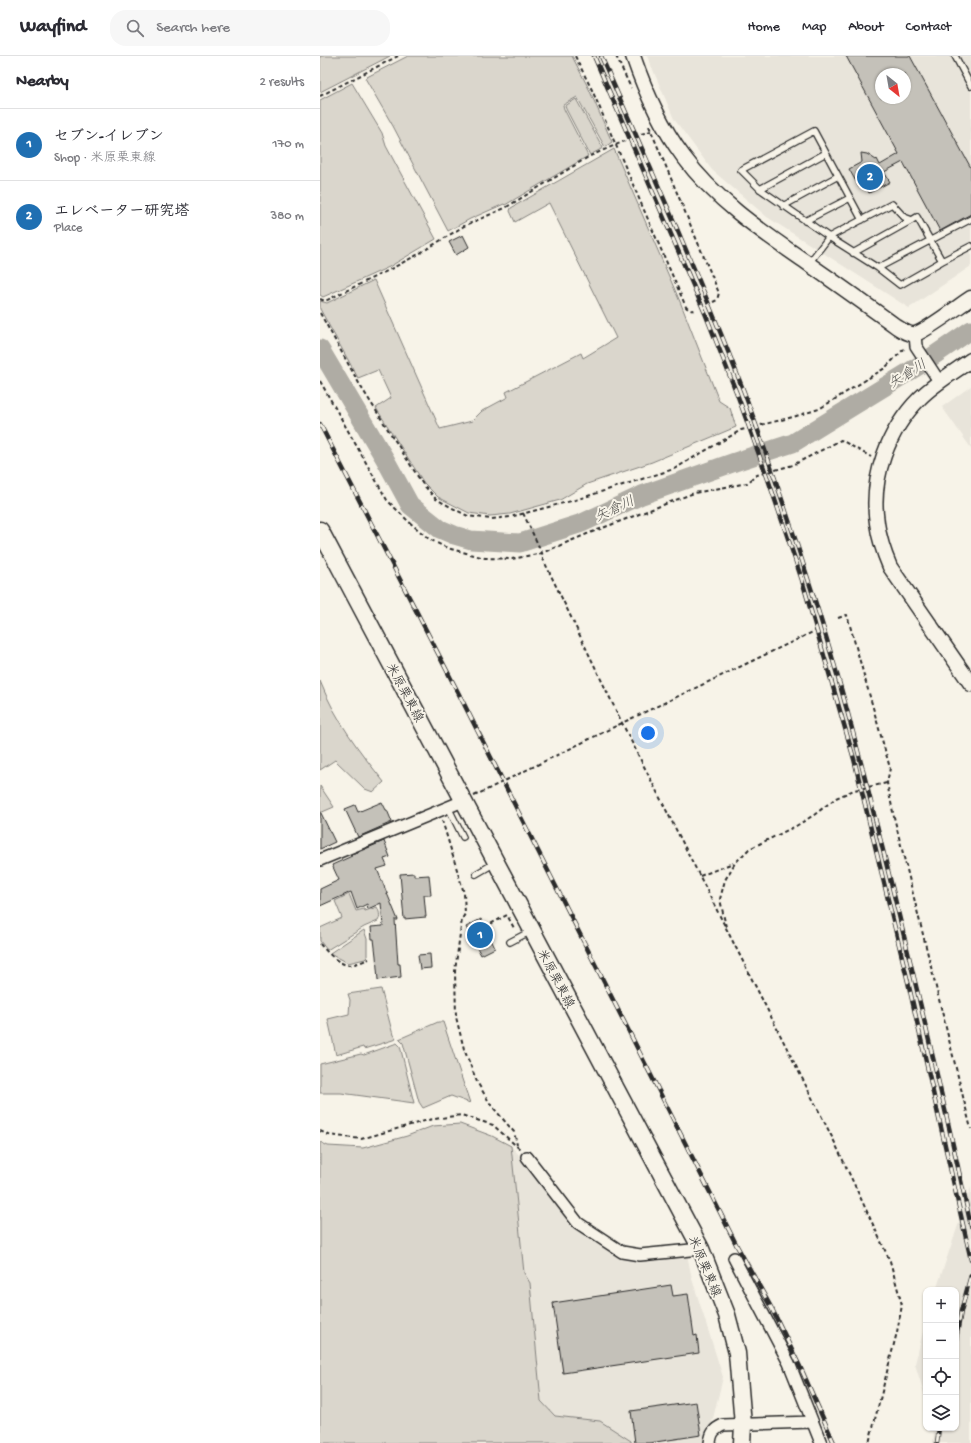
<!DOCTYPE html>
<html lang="en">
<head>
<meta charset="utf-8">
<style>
  body { margin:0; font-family:"Gochi Hand","Klee One",sans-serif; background:#f7f7f7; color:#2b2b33 }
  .controls { position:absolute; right:12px; bottom:12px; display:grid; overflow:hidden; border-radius:8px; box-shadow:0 1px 3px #0004 }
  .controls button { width:36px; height:36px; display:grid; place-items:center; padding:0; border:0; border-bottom:1px solid #e1e1e2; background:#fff; color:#2b2b33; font:20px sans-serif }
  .compass { position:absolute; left:555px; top:12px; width:36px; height:36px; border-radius:50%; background:#fff; box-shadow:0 1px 3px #0004; rotate:149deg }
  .you { position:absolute; left:328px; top:677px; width:14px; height:14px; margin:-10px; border:3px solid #fff; border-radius:50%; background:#1a73e8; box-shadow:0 0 0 6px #1a73e833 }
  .badge { display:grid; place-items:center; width:26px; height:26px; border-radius:50%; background:#1f6fb2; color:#fff; font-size:13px; font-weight:700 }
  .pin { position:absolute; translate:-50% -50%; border:2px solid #fff; box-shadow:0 1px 4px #0006 }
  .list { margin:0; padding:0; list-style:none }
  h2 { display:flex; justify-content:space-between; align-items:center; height:52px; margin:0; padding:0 16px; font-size:17px }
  h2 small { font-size:13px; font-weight:400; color:#7c7c81 }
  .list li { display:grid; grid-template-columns:26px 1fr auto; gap:12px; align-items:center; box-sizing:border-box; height:72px; padding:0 16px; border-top:1px solid #e1e1e2 }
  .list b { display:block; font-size:15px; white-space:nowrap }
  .list p { margin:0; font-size:13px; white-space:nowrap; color:#7c7c81 }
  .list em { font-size:13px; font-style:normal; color:#7c7c81 }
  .icon { flex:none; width:22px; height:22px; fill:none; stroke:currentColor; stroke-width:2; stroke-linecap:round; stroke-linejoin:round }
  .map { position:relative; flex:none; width:651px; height:1387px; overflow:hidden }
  header { display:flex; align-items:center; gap:24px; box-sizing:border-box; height:56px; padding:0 20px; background:#fff; border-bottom:1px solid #e1e1e2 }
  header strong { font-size:19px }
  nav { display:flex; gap:22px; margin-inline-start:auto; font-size:14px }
  .search { width:280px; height:36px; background:#f7f7f7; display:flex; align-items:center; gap:10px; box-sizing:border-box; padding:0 14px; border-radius:16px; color:#7c7c81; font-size:15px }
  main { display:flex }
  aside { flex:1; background:#fff }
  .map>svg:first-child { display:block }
</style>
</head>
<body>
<header>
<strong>Wayfind</strong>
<div class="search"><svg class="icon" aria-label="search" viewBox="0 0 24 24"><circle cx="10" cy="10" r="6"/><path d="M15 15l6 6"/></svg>Search here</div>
<nav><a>Home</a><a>Map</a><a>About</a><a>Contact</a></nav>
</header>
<main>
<aside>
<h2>Nearby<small>2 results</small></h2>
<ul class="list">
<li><span class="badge">1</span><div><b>セブン-イレブン</b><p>Shop · 米原栗東線</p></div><em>170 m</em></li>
<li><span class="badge">2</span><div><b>エレベーター研究塔</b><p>Place</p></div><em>380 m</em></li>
</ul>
</aside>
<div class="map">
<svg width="651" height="1387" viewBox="0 0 651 1387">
  <rect width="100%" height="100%" fill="#f7f3e8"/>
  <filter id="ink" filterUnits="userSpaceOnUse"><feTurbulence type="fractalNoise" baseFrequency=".025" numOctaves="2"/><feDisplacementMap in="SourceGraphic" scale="8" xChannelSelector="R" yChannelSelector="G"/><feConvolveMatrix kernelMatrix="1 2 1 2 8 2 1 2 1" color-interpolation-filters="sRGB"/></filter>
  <g filter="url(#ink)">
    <path fill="#e8e4da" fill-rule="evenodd" d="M327,0H651V210L589,252L447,161L392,114L354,63ZM561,18H585V42H561Z
      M651,330V392L622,351Z
      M191,1090L224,1127L246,1163L279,1187L300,1198H367L372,1223L403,1321L387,1387H311V1385L280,1365L235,1360L221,1345L210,1227L204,1217Z
      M651,1131V1387H613L614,1372H636V1234H616Z
      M606,1264V1344L595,1308Z"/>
    <path fill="#dad6cc" stroke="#82807c" d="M0,0H70L0,36Z
      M88,0H252L269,33L292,86L285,91L257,41L243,49L244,53L268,100L185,149L184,148L150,163L128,175L73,70L45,22Z
      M32,27L62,77L66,90L116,183L69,211L3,241L0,239V44Z
      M256,43L283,92L270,99L246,53L245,50Z
      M294,93L361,248L399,345L410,352L416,371L332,406L267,428L240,444L190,458L170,460L149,457L118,441L104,427L56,352L71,342L58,314L38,322L0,253V245L7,247L54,224L120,373L152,365L162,355L188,341L186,336L261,297L263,302L273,296L296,282L229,147L195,166L190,155L191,152Z
      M0,625C15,663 39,695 64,726L53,736L45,733L15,704L0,714Z
      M0,730L14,751L0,757Z
      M29,838L36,855L44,853L45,855L57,851C59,855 61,860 58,865L44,871L7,894L0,885V872L22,862L15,845Z
      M44,874L47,883V901L45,903L28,907L10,897Z
      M61,933L73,979L76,983L44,993L43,991L16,999L8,963L29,958L30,944L28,938Z
      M118,966H123L150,1047L131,1040L103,1052L99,1046L83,987L79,983Z
      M77,987L80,990L94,1047L21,1037H0V1008L41,998L44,999Z
      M140,1068L172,1080L191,1090L204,1217L210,1227L221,1345L235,1360L280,1365L311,1385V1387H0V1086L8,1090L43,1092L87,1080L113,1070Z"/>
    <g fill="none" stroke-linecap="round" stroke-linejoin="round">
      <path stroke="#afaca4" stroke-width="19" d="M0,293L65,403L90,449L120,473L134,479L151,484L200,487L262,467L322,439L415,406L473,387L600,309L651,274"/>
    </g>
    <path fill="#c4c1b9" stroke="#2b2b2b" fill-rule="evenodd" d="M526,0H590L651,112V158L620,175L583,106L564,116L570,126L549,137L544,128L539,131L529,113L542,106L541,97L547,98L556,104L557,103L560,109L579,98ZM561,18H585V42H561Z
      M143,179L149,191L136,199L129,186Z
      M62,746L66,754H67L72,766L38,781L25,753L35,749L38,756Z
      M0,755L15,786L0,793Z
      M64,785L70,801L64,803L67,810L57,813L78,864H75L78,908H80L81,921L58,924L56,900L54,883H52L51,871L63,870L61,847L48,853L47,848L37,853L31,836L0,850V833L19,824L12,809L32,800L31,799Z
      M94,817V820L109,819L111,839H104L106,861L84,863L80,818Z
      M161,863L175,892L161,899L146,871Z
      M110,898L111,912L100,913L98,899Z
      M351,1229L353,1240L368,1238L374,1280L377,1279L379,1297L243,1317L233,1247Z
      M376,1346L381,1379L329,1387H315L311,1355Z"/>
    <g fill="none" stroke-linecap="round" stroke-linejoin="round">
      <defs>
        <path id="service" d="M635,0L651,30
          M440,133L506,97
          M572,148L584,161L592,164L597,161L622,205L580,229L558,212L509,181Z
          M463,150L518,120
          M485,165L530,142
          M533,197L592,164
          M622,205L651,190
          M489,207L509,181L440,133L421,114L494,75L542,164
          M558,212L651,163
          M128,751L143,781
          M156,818L175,807
          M190,886L211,875"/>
        <path id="minor" d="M595,278L596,290L619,325
          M0,804L143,745
          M207,1101L258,1167L302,1196L320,1199L381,1193
          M414,1202L469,1307L501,1387
          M390,1387C391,1377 394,1373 403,1369L492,1366"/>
        <path id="tertiary" d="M313,0C325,35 340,69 363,100C395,144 441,175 486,206C517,228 547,249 577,271C582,274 589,279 595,278C605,276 640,249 651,242
          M651,304C634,316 615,327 600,342C568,374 550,422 557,467C559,482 564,497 570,511L651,628"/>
        <path id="secondary" d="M0,474L381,1193L407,1259L417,1297L423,1369L422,1387"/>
      </defs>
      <use href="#service" stroke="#2b2b2b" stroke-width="8"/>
      <use href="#minor" stroke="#2b2b2b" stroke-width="14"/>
      <use href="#tertiary" stroke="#2b2b2b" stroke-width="17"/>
      <use href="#secondary" stroke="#2b2b2b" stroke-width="19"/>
      <path stroke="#2b2b2b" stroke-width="2" stroke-dasharray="4 3" stroke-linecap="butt" d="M255,0L272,34L366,251C370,255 372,255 377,253
        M296,0L311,32
        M0,40L78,0
        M329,70L399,237L397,244L393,246
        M321,78L331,75
        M0,243L5,245L67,215L97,199L144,170L185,152L270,100L305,85
        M0,257L41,331L102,427L116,443L138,455L148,460L171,463L190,461L255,444L354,413L421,374L473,361L499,353L565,312L585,292
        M0,325L67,444L88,465L109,483L127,492L165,502L192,503L222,497L267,478L374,437L427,427L437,419L473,409L521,384L551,401
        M203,457L222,497L223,503L302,667L514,1085L570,1205L582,1249L577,1276L549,1387
        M518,562L527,559L570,712L567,727L574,761L651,1073
        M154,740L302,667L495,575
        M122,764L144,837L145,858L142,863L135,915L136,961L144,993L157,1026L171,1049L194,1076L197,1089
        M380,820L413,807
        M165,871L187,859L195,874
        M406,871L400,843L405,824L415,807L429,793L476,770L494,759L516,742L534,734L567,727
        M0,888C6,895 18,908 28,909C35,909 43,905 49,903
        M0,1075L9,1079L41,1083L108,1064L141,1059L173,1069L201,1094"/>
      <use href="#service" stroke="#f7f3e8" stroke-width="5.5"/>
      <use href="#minor" stroke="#f7f3e8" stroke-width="11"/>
      <use href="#tertiary" stroke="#f7f3e8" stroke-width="14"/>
      <use href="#secondary" stroke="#f7f3e8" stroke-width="16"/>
      <defs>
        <path id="rail" d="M274,0L385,257L417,338L449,426L482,524L534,703L588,926L651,1204
          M281,0C330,111 380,222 424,336C447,398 468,460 488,523C522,627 548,733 574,839C601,949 627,1060 651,1170
          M0,368L142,644L417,1190L452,1253L483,1317L514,1387
          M636,1283L641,1255L651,1219
          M617,1387L619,1372"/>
      </defs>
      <use href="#rail" stroke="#2b2b2b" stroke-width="4.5"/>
      <use href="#rail" stroke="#f7f3e8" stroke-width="3" stroke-dasharray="9" stroke-linecap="butt"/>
    </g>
  </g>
  <g text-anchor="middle" stroke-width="4" stroke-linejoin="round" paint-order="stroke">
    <g font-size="13" fill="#2b2b2b" stroke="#f7f3e8">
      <text transform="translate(86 636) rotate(62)" y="5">米原栗東線</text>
      <text transform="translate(237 922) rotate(62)" y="5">米原栗東線</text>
      <text transform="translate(386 1210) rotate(67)" y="5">米原栗東線</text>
    </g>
    <g font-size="14" font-style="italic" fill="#53524f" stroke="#f7f3e8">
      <text transform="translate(587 317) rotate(-32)" y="5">矢倉川</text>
      <text transform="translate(294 452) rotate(-25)" y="5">矢倉川</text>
    </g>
  </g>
</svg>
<div class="controls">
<button>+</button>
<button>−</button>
<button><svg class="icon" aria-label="locate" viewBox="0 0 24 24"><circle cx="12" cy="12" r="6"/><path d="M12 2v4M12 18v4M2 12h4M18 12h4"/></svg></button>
<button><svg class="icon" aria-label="layers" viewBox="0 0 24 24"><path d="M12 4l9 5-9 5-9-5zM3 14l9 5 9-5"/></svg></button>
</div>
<svg class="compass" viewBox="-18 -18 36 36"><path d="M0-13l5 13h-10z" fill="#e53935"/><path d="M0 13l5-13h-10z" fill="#7c7c81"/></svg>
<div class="you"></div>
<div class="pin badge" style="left:160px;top:879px">1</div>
<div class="pin badge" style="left:550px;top:121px">2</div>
</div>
</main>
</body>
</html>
